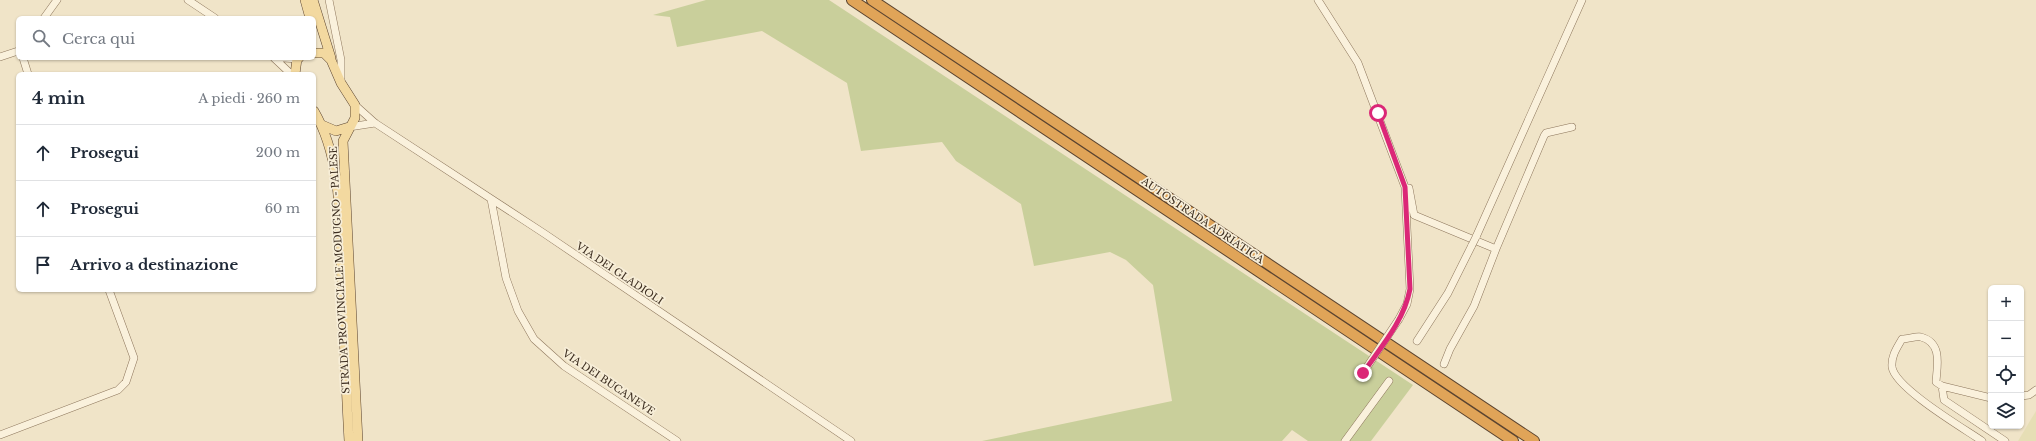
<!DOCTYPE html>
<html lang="it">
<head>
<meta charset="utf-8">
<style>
  body { margin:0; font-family:"Libre Baskerville",serif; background:#f6f6f7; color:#1f2937 }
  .controls { position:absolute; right:12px; bottom:12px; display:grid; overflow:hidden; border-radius:6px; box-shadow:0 1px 3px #0004 }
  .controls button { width:36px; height:36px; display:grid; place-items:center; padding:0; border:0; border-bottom:1px solid #e0e1e3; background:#fff; color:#1f2937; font:20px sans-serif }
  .stop { position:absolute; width:12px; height:12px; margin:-9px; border:3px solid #db2777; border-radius:50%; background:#fff }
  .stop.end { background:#db2777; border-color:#fff; box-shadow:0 1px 4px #0008 }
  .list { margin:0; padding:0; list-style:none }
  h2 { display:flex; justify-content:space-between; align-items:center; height:52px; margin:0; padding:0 16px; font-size:17px }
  h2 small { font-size:13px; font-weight:400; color:#747a83 }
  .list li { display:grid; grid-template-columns:26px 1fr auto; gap:12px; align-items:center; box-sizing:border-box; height:56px; padding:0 16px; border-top:1px solid #e0e1e3 }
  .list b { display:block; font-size:15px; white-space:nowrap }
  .list em { font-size:13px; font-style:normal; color:#747a83 }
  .icon { flex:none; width:22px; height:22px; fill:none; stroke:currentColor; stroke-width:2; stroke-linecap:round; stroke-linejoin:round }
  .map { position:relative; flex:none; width:2036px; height:441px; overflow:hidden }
  .search { position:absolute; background:#fff; box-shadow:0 1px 3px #0004; left:16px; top:16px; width:300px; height:44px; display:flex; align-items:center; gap:10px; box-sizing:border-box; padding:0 14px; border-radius:6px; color:#747a83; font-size:15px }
  .panel { position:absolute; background:#fff; box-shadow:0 1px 3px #0004; left:16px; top:72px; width:300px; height:220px; border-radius:6px }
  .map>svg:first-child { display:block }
</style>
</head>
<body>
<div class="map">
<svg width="2036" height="441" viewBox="0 0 2036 441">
  <rect width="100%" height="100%" fill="#f0e4c8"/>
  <path fill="#e6deb5" d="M2036,411V441H2018Z"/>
  <path fill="#c9cf9b" d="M706,0H829L1413,385L1371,441H1308L1292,430L1282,441H982L1172,401L1153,285L1126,260L1110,252L1034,266L1021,204L956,161L942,142L861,151L847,83L762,31L677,47L670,17L653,15Z"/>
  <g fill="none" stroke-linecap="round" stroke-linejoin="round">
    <defs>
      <path id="minor" d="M188,0L215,18
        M329,0L341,60V80
        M1318,0L1358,63L1405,187L1410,289L1407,304L1399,319
        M44,18L57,0
        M0,57L18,51
        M23,58L28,74
        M274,58L291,74
        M284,58L297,59
        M355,105L375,123L545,234L851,441
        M349,127L375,123
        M1409,188L1414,215L1496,249
        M491,199L506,278L518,311L534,339L564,366L677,441
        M1476,237L1582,0
        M1417,341L1448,293L1472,245
        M1444,364L1450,349L1474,306L1496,249L1544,136L1546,133L1572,127
        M1942,386L1944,400L2005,441
        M2021,396L2029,395L2036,390
        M0,435L118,390L126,382L134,358L109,290
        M1345,441L1389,381
        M1982,441C1963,428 1895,388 1892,367C1891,356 1897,348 1902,339C1908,339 1916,336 1921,337C1943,343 1937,366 1936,382L1942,386L1991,398"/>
      <path id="major" d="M305,0L310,18
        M313,0L331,58
        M314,53H324L331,60L341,83L355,105V118L343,141L358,441
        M295,74L297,59L299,58
        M314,111C344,163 339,226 342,283C344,336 346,388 349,441
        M322,125L336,131L349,127"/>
      <path id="highway" d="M852,0L1513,441
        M872,0L1534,441"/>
    </defs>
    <use href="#minor" stroke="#8d765c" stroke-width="8"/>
    <use href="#major" stroke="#5b4430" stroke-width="10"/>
    <use href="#highway" stroke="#5b4430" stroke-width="12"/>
    <use href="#minor" stroke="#faf1dc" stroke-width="7"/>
    <use href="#major" stroke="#f3d9a0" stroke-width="9"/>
    <use href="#highway" stroke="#e0a458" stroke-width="10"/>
    <defs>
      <path id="minor-bridge" d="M1472,245L1476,237
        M1363,373L1399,319"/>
    </defs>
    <use href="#minor-bridge" stroke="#8d765c" stroke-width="8" stroke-linecap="butt"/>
    <use href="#minor-bridge" stroke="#faf1dc" stroke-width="7"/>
  </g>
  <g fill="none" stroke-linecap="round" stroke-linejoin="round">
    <path stroke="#db2777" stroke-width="5" d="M1363,373C1381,347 1404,321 1410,289L1405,187L1378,113"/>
  </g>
  <g text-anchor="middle" stroke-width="3.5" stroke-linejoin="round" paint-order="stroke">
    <g font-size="10" fill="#3d2e20" stroke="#f7eed8">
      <text transform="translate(1203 220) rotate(34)" y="4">AUTOSTRADA ADRIATICA</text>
      <text transform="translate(339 270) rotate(-93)" y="4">STRADA PROVINCIALE MODUGNO - PALESE</text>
      <text transform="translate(620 273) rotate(34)" y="4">VIA DEI GLADIOLI</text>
      <text transform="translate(609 382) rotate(34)" y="4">VIA DEI BUCANEVE</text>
    </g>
  </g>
</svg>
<div class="controls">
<button>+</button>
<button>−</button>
<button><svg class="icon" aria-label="locate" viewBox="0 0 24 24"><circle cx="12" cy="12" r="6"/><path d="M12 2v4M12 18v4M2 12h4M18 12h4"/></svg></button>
<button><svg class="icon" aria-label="layers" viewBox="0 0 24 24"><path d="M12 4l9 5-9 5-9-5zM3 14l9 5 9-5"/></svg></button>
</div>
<div class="stop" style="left:1378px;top:113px"></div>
<div class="stop end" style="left:1363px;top:373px"></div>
<div class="search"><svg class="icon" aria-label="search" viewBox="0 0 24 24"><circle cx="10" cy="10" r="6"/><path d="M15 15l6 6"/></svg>Cerca qui</div>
<section class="panel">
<h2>4 min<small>A piedi · 260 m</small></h2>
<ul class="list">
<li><svg class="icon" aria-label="ahead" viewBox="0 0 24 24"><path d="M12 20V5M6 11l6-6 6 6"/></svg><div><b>Prosegui</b></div><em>200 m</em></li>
<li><svg class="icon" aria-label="ahead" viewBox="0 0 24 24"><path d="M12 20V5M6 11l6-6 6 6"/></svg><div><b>Prosegui</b></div><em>60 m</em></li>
<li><svg class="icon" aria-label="arrive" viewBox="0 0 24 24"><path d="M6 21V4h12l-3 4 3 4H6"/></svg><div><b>Arrivo a destinazione</b></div></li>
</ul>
</section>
</div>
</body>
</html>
